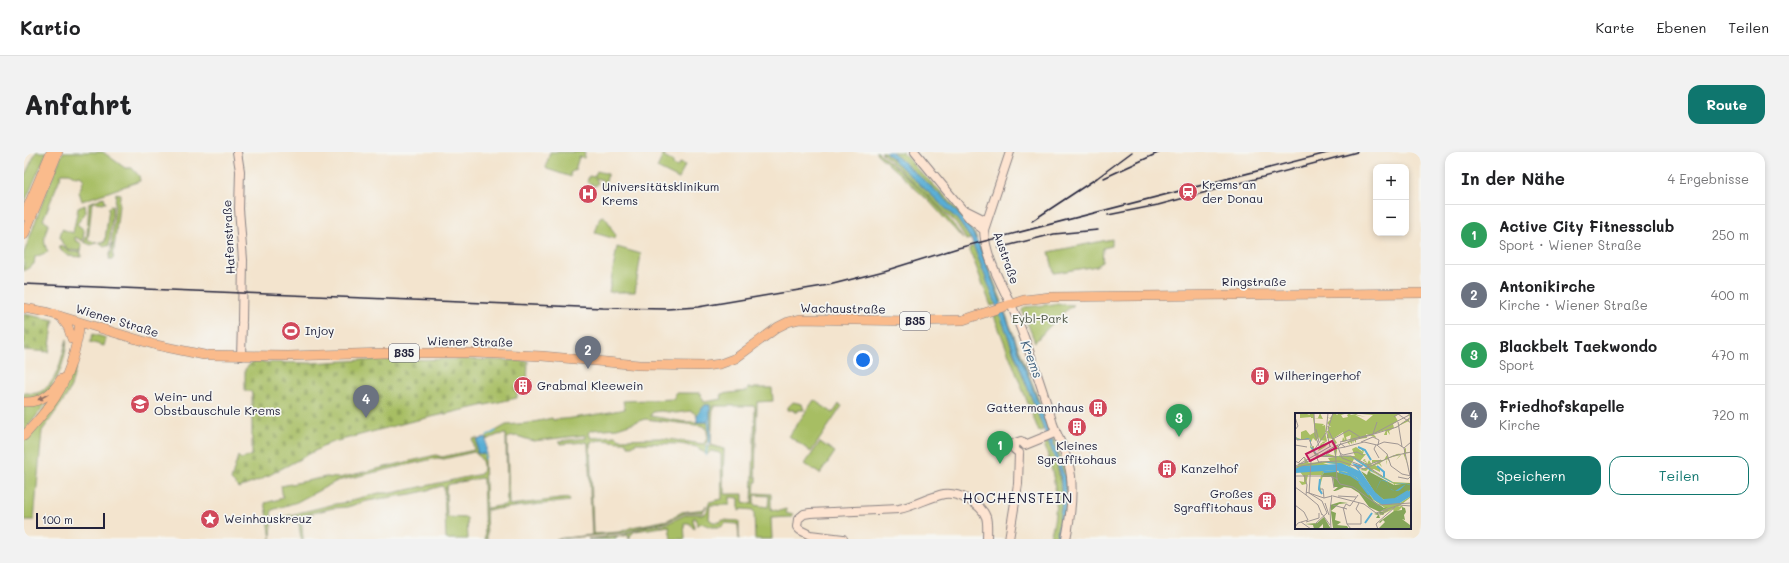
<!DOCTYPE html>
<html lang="de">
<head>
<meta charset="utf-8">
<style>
  body { margin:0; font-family:Mali,sans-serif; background:#f2f2f2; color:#202124 }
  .controls { position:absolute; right:12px; top:12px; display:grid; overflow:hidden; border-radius:8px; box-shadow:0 2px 6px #0003 }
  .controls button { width:36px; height:36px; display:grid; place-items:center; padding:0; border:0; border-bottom:1px solid #e0e0e0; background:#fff; color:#202124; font:20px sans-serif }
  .scale { position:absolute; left:12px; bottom:10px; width:69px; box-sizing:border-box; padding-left:4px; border:2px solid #22223b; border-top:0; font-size:11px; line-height:14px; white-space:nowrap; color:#22223b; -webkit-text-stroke:3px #f6f6f2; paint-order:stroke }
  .you { position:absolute; left:839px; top:208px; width:14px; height:14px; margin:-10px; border:3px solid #fff; border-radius:50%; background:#1a73e8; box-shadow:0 0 0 6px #1a73e833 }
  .badge { display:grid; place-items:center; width:26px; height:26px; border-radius:50%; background:#0f766e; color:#fff; font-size:13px; font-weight:700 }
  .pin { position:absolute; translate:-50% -33px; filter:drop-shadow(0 1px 2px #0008) }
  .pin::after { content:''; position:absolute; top:21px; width:14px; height:12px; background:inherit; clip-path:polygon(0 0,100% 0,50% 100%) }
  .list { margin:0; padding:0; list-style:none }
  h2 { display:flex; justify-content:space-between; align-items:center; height:52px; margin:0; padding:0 16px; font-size:17px }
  h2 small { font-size:13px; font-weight:400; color:#757577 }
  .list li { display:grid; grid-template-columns:26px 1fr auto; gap:12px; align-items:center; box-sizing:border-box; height:60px; padding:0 16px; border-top:1px solid #e0e0e0 }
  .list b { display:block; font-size:15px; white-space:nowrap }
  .list p { margin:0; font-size:13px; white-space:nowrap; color:#757577 }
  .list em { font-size:13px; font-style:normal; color:#757577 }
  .actions { display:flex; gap:8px; padding:12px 16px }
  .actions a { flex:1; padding:9px 0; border:1px solid #0f766e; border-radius:12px; text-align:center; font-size:14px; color:#0f766e }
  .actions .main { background:#0f766e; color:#fff }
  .map { position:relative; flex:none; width:1397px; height:387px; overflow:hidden; border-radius:12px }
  header { display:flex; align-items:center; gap:24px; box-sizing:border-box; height:56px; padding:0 20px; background:#fff; border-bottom:1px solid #e0e0e0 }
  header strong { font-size:19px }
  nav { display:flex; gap:22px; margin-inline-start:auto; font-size:14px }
  .intro { display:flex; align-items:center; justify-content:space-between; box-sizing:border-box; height:96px; padding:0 24px }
  h1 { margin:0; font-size:28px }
  .button { padding:10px 18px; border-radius:12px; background:#0f766e; color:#fff; font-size:14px; font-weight:700 }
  main { display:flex; gap:24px; padding:0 24px }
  aside { flex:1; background:#fff; border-radius:12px; box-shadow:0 2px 6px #0003 }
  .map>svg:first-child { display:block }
</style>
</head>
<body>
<header>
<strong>Kartio</strong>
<nav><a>Karte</a><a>Ebenen</a><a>Teilen</a></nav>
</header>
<div class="intro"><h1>Anfahrt</h1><a class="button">Route</a></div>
<main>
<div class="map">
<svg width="1397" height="387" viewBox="0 0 1397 387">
  <defs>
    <pattern id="cemetery-stones" width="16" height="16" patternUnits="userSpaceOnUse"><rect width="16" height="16" fill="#a7be63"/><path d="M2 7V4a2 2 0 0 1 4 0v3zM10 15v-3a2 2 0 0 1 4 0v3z" fill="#8fa357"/></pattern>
  </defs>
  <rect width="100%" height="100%" fill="#f6f6f2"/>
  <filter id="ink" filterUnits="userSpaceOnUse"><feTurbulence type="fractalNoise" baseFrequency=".025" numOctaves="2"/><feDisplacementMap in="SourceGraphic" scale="8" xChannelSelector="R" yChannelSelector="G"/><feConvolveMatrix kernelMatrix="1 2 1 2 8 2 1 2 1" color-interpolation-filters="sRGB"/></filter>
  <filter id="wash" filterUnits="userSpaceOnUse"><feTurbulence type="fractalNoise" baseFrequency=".012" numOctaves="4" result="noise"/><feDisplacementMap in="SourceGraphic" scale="16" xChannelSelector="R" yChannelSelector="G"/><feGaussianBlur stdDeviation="0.9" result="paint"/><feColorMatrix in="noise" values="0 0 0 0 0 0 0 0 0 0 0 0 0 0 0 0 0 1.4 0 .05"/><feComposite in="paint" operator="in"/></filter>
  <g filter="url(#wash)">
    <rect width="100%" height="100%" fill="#f3e4ce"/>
    <path fill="#a7be63" stroke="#64704f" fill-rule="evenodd" d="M12,0H23L0,52V25Z
      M39,0H79L101,16H108L115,24L116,29L58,49L55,40L60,27L56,24L52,25L45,21H38L19,68L25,71C21,81 18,90 24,100L11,105L10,112L0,119V101L21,43Z
      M526,0H561L560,6L555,5L551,18L546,21L547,25L523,17L522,15Z
      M851,0H854C880,24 922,56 939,87L906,50Z
      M857,0H861L933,67L947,87L942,88L936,77L928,67Z
      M868,0H880L879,1C885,6 889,13 894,18C916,39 938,58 953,86H951L936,64Z
      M640,1L641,2L640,5L649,10V13L651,15L654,14L656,11L661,13L655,27L633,16Z
      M573,19L584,22L580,36L578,35L579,28L571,26L574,30L572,34L563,30L565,24L570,25Z
      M92,41L96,42V44L89,107H85C86,100 89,97 89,91L87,97V96Z
      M80,45L82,51L68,50L64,89L73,90L67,93L60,90L63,83L65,51Z
      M61,53L62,60L53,72L60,78L59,89L51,85V88L58,92L57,99L45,98L38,91L36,84L38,77L49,81L54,56Z
      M89,53L85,94H80L75,90H81L85,55Z
      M579,64C586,68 586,78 592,83L591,87L571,81L576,65Z
      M1088,87V94L1079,96L1078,110L1073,114L1030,121L1025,100Z
      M37,93L47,100H57V105L44,104L34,96Z
      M955,93H956L978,150L976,151Z
      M950,94L973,152L967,154L945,96Z
      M593,95L617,102L611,140H585Z
      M1031,152L1050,153L1036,163L1011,190L998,158L1001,155Z
      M979,160H981L1025,275L1023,276Z
      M977,161L988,196L1020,277L1015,280L970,164Z
      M69,182L82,186L80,194L66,190Z
      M43,187C42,205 34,236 15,244C11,246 5,246 0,247V241C4,241 9,242 13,241C34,234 37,205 43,187Z
      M53,210L47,235L42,245L18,279L10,368H0V287Z
      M39,229L0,280V253Z
      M724,236H748L749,249L733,250L731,325H733V330H731L730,341L747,342V357L755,359L762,357V361L769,363L768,365L747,366L748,387H731L730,360L729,358L718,357L715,359V346L706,345V353H686L685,367L689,370H696L699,368L715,369V387L714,373L712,372L702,371L697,375H687L677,371L673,374L672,366H669L670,377L665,371H660L661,387H647L645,374L611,379L606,384V387H605L604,383L592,385V387H564L599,383L620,375L642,372L663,362H681L683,359L685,350L698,347L697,303L695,301L687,299L683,303L673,295L656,292L612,291L608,294H604L602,290C591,291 577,285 566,291L569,382L596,380L608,375L644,368L658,360L681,357L682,353L679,360H663L642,370L619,374L599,381L532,387L568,383L564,291L562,290L536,292L535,289L562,286V283L509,289L493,284L485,285L483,287L485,353L545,346L546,349L463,358V356L481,353L483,351L482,282L474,283L462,288L463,284L482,273L505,271L528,266L529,268C553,266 577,262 601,257L599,249L650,247L651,241H676L680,250L698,247L697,242L723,239ZM681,253H686L687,295L681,293L685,287L684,270H661L626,264L629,260L637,259L652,261L667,259L673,263ZM689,254H729L731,255L728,352L719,350V342H701V336L699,335L700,297L687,293ZM621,267L680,274C685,279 684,288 679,292L636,286L596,287L592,284L568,286L566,284L565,281L568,278L593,276ZM730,343L745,344L744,355L730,353Z
      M790,248L809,261L815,252L818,254L787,300L765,284Z
      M769,250L778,252L780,258H774V260H770V258H764V255Z
      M453,286V301L462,302V305H460L463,387H461L459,327L457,326L426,332L423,334L422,337L423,365L443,366L444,387H422L420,336L418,334L393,341L343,349L323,355L309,356L277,364L279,387H277L274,364L248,370L247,387C245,375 244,362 241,351L259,346L257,334L302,325L315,326L412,303L418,305L450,298L448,287ZM450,300C457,305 462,313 457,322L369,341H355L328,348L325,350L311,352L250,367L247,364L248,358L273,350L313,329L413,306L420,307Z
      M1030,287L1044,324V353L1039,387H1036L1040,370L1042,339L1041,326L1028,288Z
      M796,290L811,300L796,322L781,312Z
      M1025,290C1039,322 1041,353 1032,387H1025C1037,356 1031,322 1020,292Z"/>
    <path fill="url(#cemetery-stones)" stroke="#64704f" d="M0,162L30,168L25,200L0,198Z
      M439,207L504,209L503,236H493V246L385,270L306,291L236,328L215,336L207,328L214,304L217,307L228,303V243L227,239H221V217L228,210L286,211L339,208L340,209L348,208Z"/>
    <path fill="#59aed5" stroke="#3e6888" d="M861,0H868C898,29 937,54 955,93L1028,288L1041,326L1042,352L1036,387H1032L1038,352L1036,320L947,87L933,67Z
      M681,253H686V267H684V270H673V263Z
      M461,285L462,287V302L453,301V288Z"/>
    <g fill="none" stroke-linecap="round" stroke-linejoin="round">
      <path stroke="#59aed5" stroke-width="1.5" d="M463,284L472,279
        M461,301V307
        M682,304L683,294L686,289L685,267"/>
    </g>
  </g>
  <g filter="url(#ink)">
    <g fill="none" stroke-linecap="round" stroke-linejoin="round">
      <defs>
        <path id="secondary" d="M213,0L216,19L215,57L219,108L218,169
          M891,0L946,67L960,78
          M986,0L960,78C961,105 978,133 989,157C1005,195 1017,233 1029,272C1035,289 1045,305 1047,324C1049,344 1046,367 1042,387
          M943,59L963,69
          M217,204L218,172
          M1001,293L1028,282L1032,278
          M995,301L990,297L991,291L997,289L1001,293
          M819,387L786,383L776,378L773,375L774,367L780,362L786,361L875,357C891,354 905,345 920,342C933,340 957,351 962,365C964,371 963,380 963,387
          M985,387L994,332L995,301"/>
        <path id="primary" d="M0,64L27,0
          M0,83L34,0
          M0,156L22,160L132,193L180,203
          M36,164L44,175L48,187
          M185,203L264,204L360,201H451L518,204L615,213L681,214L696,212L712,206L754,175L764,170L776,167L890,169L939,168L1000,148L1026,145L1397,141
          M0,250C17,251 29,241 37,227
          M0,284C26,255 40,239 50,201C52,191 56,181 55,171"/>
      </defs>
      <use href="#secondary" stroke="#8a8384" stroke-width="10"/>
      <use href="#primary" stroke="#8a8384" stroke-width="10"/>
      <use href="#secondary" stroke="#fde4d1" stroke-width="8"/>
      <use href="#primary" stroke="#fabb8c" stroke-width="9"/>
      <path stroke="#22223b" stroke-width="1.5" d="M1080,26L1136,0
        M1084,63L1134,53L1333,0
        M1008,69L1073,26L1108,0
        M974,96L1030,82L1074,78
        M0,132L579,156L643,157L674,155L805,133L860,119L934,96L1307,0"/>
    </g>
    <defs><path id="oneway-solid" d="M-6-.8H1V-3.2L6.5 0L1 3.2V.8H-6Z"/></defs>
    <use fill="#8e6e64" href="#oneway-solid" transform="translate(19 245) rotate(151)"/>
  </g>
  <defs>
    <symbol id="station-disc" viewBox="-11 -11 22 22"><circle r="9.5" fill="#d1495b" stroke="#f6f6f2"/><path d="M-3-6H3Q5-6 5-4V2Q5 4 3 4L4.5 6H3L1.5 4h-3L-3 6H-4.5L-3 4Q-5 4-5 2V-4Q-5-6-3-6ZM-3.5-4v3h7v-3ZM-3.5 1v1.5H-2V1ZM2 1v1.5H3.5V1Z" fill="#fff"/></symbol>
    <symbol id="hospital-disc" viewBox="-11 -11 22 22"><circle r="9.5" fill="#d1495b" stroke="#f6f6f2"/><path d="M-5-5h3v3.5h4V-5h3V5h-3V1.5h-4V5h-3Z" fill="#fff"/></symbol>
    <symbol id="stadium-disc" viewBox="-11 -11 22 22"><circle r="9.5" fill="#d1495b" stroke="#f6f6f2"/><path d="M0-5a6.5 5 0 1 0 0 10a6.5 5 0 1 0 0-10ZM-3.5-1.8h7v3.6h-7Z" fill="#fff"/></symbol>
    <symbol id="building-disc" viewBox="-11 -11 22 22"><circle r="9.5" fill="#d1495b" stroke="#f6f6f2"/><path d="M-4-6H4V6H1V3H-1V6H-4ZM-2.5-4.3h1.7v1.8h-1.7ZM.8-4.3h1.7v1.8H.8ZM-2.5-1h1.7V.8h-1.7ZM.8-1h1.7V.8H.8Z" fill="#fff"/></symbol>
    <symbol id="school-disc" viewBox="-11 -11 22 22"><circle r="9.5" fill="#d1495b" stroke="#f6f6f2"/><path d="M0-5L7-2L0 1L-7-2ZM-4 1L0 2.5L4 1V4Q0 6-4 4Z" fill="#fff"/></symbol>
    <symbol id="sight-disc" viewBox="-11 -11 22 22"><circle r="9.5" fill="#d1495b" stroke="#f6f6f2"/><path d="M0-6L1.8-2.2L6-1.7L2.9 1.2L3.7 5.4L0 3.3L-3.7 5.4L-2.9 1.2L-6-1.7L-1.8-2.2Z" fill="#fff"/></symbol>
  </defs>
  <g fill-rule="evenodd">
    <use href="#station-disc" x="1153" y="29" width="22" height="22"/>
    <use href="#hospital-disc" x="553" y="31" width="22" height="22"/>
    <use href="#stadium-disc" x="256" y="168" width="22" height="22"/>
    <use href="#building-disc" x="1225" y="213" width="22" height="22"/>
    <use href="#building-disc" x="488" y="223" width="22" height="22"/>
    <use href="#school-disc" x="105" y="241" width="22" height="22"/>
    <use href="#building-disc" x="1063" y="245" width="22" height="22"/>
    <use href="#building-disc" x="1042" y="264" width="22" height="22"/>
    <use href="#building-disc" x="1132" y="306" width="22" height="22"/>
    <use href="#building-disc" x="1232" y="338" width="22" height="22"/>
    <use href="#sight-disc" x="175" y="356" width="22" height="22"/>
  </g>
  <g text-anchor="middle" stroke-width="3.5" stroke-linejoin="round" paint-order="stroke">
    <g fill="#f6f6f2" stroke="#626272" stroke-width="1">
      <rect x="876" y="160" width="30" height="18" rx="3"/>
      <rect x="365" y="192" width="30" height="18" rx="3"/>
    </g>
    <g font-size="11" font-weight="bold" fill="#22223b">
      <text x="891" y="173">B35</text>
      <text x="380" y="205">B35</text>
    </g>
    <g font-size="12" fill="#22223b" stroke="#f6f6f2" text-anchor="start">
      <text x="1178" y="37">Krems an<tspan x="1178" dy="14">der Donau</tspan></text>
      <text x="578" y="39">Universitätsklinikum<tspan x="578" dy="14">Krems</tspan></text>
      <text x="281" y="183">Injoy</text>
      <text x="1250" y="228">Wilheringerhof</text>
      <text x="513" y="238">Grabmal Kleewein</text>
      <text x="130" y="249">Wein- und<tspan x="130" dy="14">Obstbauschule Krems</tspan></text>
      <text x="1060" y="260" text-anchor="end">Gattermannhaus</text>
      <text x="1053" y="298" text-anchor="middle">Kleines<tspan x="1053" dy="14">Sgraffitohaus</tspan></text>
      <text x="1157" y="321">Kanzelhof</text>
      <text x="1229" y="346" text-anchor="end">Großes<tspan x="1229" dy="14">Sgraffitohaus</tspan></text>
      <text x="200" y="371">Weinhauskreuz</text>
    </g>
    <g font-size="12" fill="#22223b" stroke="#f6f6f2">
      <text transform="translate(205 85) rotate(-93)" y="4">Hafenstraße</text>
      <text transform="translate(982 106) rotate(71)" y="4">Austraße</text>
      <text x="1230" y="134">Ringstraße</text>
      <text transform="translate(819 157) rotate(1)" y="4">Wachaustraße</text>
      <text transform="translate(93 169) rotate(17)" y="4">Wiener Straße</text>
      <text transform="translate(446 190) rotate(1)" y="4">Wiener Straße</text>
    </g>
    <g font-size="12" fill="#515949" stroke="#f6f6f2">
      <text x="1016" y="171">Eybl-Park</text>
    </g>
    <g font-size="13" font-style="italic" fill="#385a79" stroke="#f6f6f2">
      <text transform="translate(1008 207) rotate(69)" y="5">Krems</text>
    </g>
    <g font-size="14" letter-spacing="1" fill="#22223b" stroke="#f6f6f2">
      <text x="994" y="351">HOCHENSTEIN</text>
    </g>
  </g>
  <g transform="translate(1271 261)">
    <rect width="116" height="116" fill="#f3e4ce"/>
    <path d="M9,0L15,2L14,0H19V5H23L25,0L28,6L19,5V10L29,11L27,13L30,12L31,19L34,17L32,13L36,14L32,10L36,6L31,4L35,5L38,1L35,0H40L42,2L43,1L53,0L46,2L48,5L53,4L52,2L55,0H57L55,2L61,1L63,2L71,4L60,2L71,8L78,2L66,1L116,0L114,8L99,15L100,23L99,15L94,18L95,22L92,18V22H89L91,17L78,21V22H79L82,25L71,21L72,25L61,26V30L59,27V31L58,27L57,31L54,28L55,32L52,29L55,27L56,22L51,24L52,28L47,29L48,24L50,28L48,19L39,25L42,30L38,32L37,28L35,29L38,26L32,25L33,20L30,19L32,28L28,31L34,30L30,34L25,37L23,38L26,30L28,31L27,29L31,28L25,27L24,24L21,28L18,25L15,31L16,34L19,33V39L26,43L34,41L40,43L38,34L42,32H43L41,43H60L57,36L61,34L68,39L66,36L69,37L68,41H71L65,48L70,51L71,49L68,48L69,46L71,47L69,48H71L72,51L74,47L77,52L83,49L77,50V47H89L92,42V40L93,45L102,41L109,40V36L111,35V39H116L110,40L111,46L114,55L108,40L104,41L106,42L101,47L105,42L94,45V48L92,46L91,47L92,48V52L91,46L85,50L87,54L84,51L80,52L85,56V59L79,56L77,57L98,69L116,70V73L100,71L96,86L99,71L76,58L74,60V55L71,58L65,57L80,80L88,86L92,87L93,84V87H100L115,76L116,78L103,85L99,87L91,88L86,86L80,80L65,57L72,54L59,46L55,53L65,59L51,52L31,50H28L34,52L0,56L5,50H10L9,45L14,50L35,48L33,45L40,44H28L20,42L15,34V26L2,27L0,24L6,26V19L11,17L15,22L20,19L18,5H16V10V4L5,5V1ZM106,1H114L111,4L114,2L115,5L99,15L98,11L103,8L100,3ZM15,58L40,57L46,58L54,60L62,65L65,68L78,86L105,90L116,83V84L103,94L109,92L104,97L99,99L98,96L84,103L90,95L76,85L59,64L42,58L29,59L25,73L27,81L23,77L26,62H13L11,71L7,72L4,68L9,69V64L5,59L0,61L4,59Z" fill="#a7be63" fill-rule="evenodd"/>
    <path d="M74,55L73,58L99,72L116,70V76L101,86H88L80,80L66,58L72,62ZM38,58L60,64L79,88L89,95L93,94L85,99H88L89,101L88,102L83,100L85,105H81L83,102L79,101L85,99L74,94L64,80L56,75L49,74L43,77L40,78H38L43,74H39L38,64H27L29,59ZM45,89L53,90L44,91L36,98L41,100L40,107L46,109L42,112L52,113L54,116L38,115L35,92ZM107,94L110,95L111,99L109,102L110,107L107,106L115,112L116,116L84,115L90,109L88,107L85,110L84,109L99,98L107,97ZM29,104L36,116L28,115V111L24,115L28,116H19L18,112L10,111L22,110Z" fill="#85a559"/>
    <path d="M0,23L3,26H9L13,25L15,26L16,28L15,34L18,35L23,43H29L35,42L41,43H44L51,44L53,43H55L71,52L80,61L90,65L97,69L100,70H107L112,71H114L116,72L111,71L105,77L103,78H100L97,77L94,75L92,69L86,67L80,79L99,80L116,75L99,80L80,79L89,87L101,86L116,77V83L105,90L88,92L79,87L62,65L51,59L38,57L29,58L27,62L28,58L0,60V56L7,53L44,51L33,50L31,49L46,50L64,58L57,50L68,53L64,56L80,79L85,68L86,67H87L92,68L94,75L100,78L111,71L100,70L96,69L80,61L55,43L51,44L41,43L35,42L26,43H23L15,34V26L3,27Z" fill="#59aed5"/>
    <path fill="none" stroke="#59aed5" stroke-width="2" d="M63,34L70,37L76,47M82,53L89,59V64M29,59L41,58M44,59L55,62L64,68M25,66L24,76L27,81M64,69L74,82M89,87L100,86L113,78M70,110L77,100"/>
    <path fill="none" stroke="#9f9693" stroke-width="1" d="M19,0L20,22L24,33M38,0L33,16L40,31L42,67M0,4L3,13L0,17M99,4L103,1L116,10M103,9L107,34M21,16L24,29M32,20L35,34M78,21L82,9M0,23L2,27L14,26L24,50M38,26L54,17L65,24M45,29L78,21L116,1M66,29L78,24L84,27L83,32M45,30L50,34L69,29L82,32L89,29L103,31L109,35L116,29M46,31L43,34L47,45L68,53M0,32L12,34M81,32L79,36L84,45M82,32L92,41L96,53L107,61L116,63M109,35L115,63M19,37L31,20L33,0M45,40L48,42L62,39L68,42M31,42L39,36L50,34M22,43L42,44M44,43H56L73,52V54M0,48L6,51L17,47M23,49L44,48L69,56L98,43L116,39M3,50L9,44L12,48M73,52L86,47M1,53L36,33M1,54L27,49M73,54L87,63M0,63H34L43,66M37,63L39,75M103,64L113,66L116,63M41,65L45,71L58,74L83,92L116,90M0,74L11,82L12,72L9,62M25,76H28L29,85M11,79L29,85L37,83M11,82L23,92L27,102M38,83L69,91L81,100L104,92L116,93M43,83L61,84M30,90L34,102M64,90L61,96L66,102V111M0,92L9,99L13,107L3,110L0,114M38,92L52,96M48,94L52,111L56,116M49,95L51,91L55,93L63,82M27,101L35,112M82,101H86L93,97M6,109L16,116M11,109L24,105V100M20,111L32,100L27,88L14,80L16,48L40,33L102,14L116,4M52,111H66M36,116L35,97L37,82M83,116L81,111L100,94"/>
    <path fill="#c2185b" fill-opacity="0.15" stroke="#c2185b" stroke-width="2" d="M37,28L41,35L15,48L11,41Z"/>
    <rect width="116" height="116" fill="none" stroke="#22223b" stroke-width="2"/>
  </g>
</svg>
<div class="controls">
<button>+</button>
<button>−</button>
</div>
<div class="scale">100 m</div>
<div class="you"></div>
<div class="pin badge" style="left:976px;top:312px;background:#2e9e5b">1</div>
<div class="pin badge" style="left:564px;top:217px;background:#6b7280">2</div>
<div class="pin badge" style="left:1155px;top:285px;background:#2e9e5b">3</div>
<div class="pin badge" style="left:342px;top:266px;background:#6b7280">4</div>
</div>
<aside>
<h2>In der Nähe<small>4 Ergebnisse</small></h2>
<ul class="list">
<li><span class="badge" style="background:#2e9e5b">1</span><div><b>Active City Fitnessclub</b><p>Sport · Wiener Straße</p></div><em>250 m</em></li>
<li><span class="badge" style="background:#6b7280">2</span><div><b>Antonikirche</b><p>Kirche · Wiener Straße</p></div><em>400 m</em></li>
<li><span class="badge" style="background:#2e9e5b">3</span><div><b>Blackbelt Taekwondo</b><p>Sport</p></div><em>470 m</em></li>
<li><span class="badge" style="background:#6b7280">4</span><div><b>Friedhofskapelle</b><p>Kirche</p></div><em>720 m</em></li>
</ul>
<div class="actions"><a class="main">Speichern</a><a>Teilen</a></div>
</aside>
</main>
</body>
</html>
